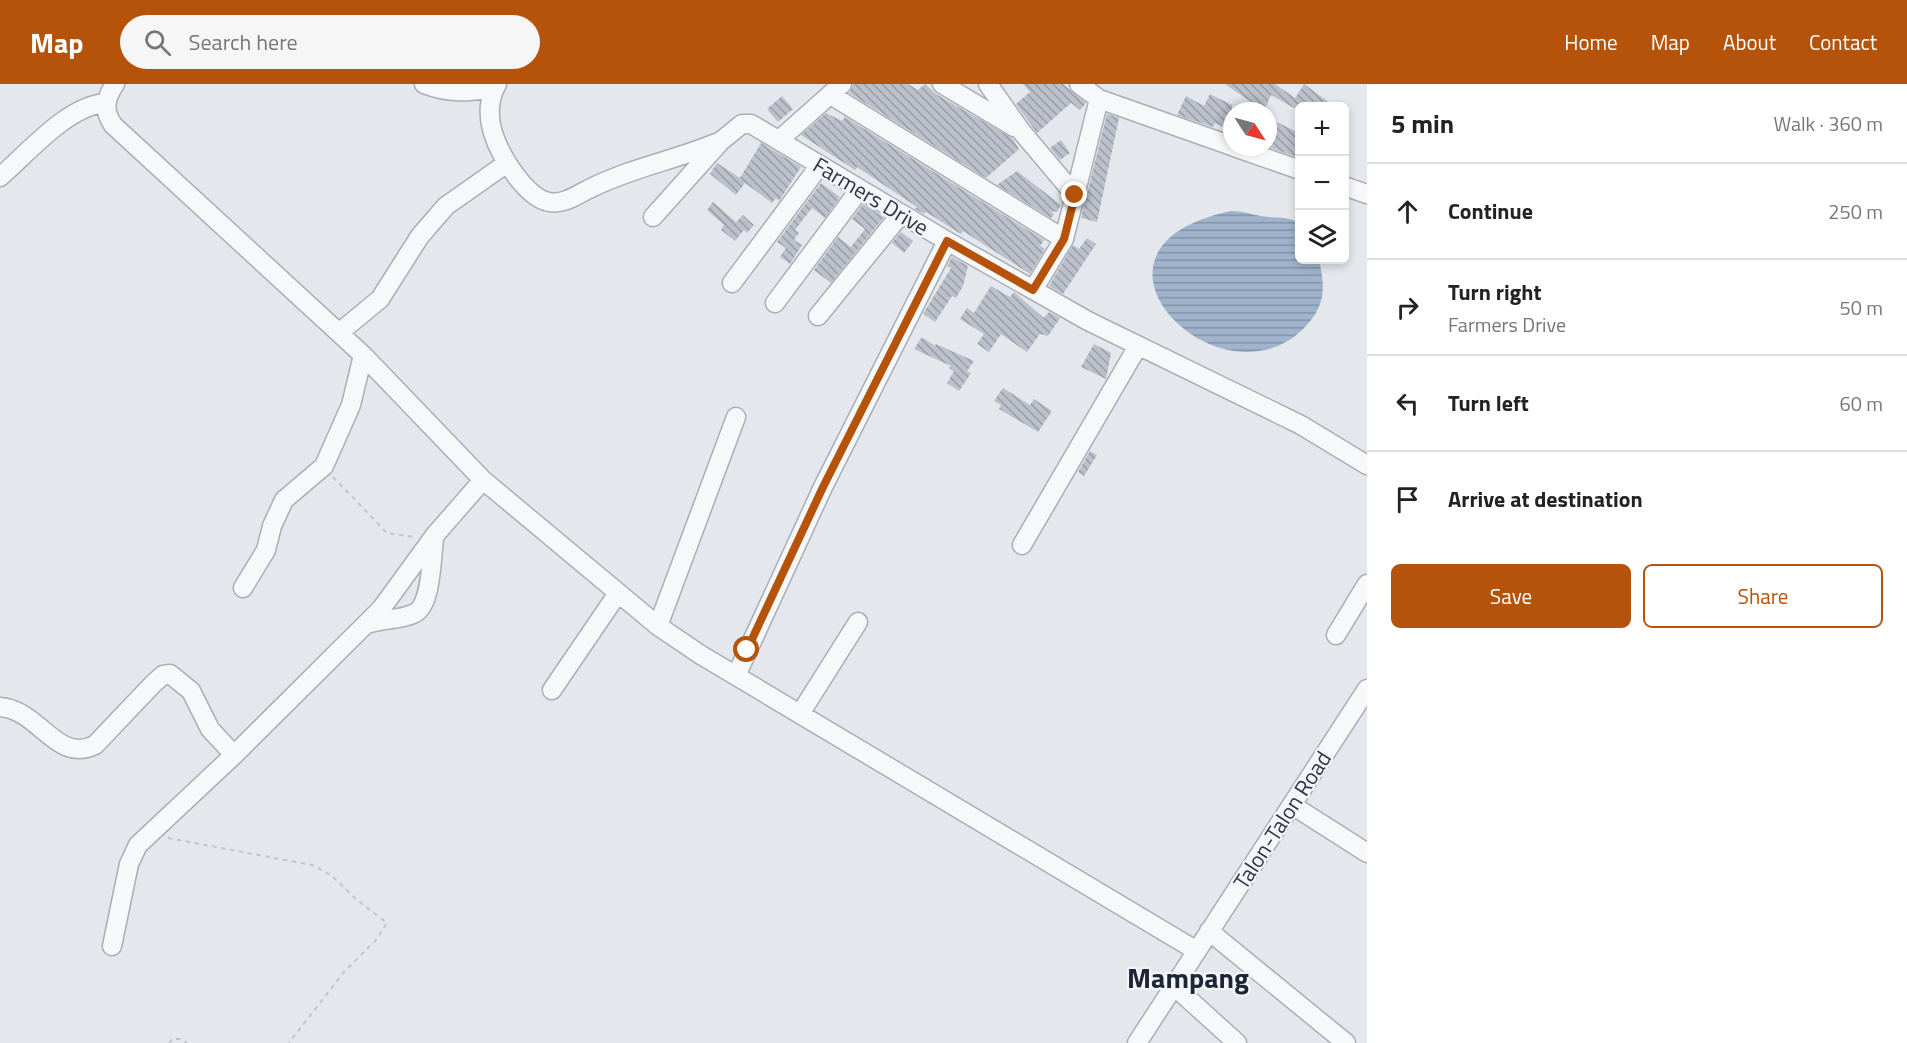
<!DOCTYPE html>
<html lang="en">
<head>
<meta charset="utf-8">
<style>
  body { margin:0; font-family:"Titillium Web",sans-serif; background:#f6f6f6; color:#222 }
  .controls { position:absolute; right:18px; top:18px; display:grid; overflow:hidden; border-radius:9px; box-shadow:0 3px 9px #0003 }
  .controls button { width:54px; height:54px; display:grid; place-items:center; padding:0; border:0; border-bottom:2px solid #e0e0e0; background:#fff; color:#222; font:30px sans-serif }
  .compass { position:absolute; left:1223px; top:18px; width:54px; height:54px; border-radius:50%; background:#fff; box-shadow:0 3px 9px #0003; rotate:126deg }
  .stop { position:absolute; width:18px; height:18px; margin:-14px; border:4px solid #b45309; border-radius:50%; background:#fff }
  .stop.end { background:#b45309; border-color:#fff; box-shadow:0 2px 6px #0008 }
  .list { margin:0; padding:0; list-style:none }
  h2 { display:flex; justify-content:space-between; align-items:center; height:78px; margin:0; padding:0 24px; font-size:26px }
  h2 small { font-size:20px; font-weight:400; color:#767676 }
  .list li { display:grid; grid-template-columns:39px 1fr auto; gap:18px; align-items:center; box-sizing:border-box; height:96px; padding:0 24px; border-top:2px solid #e0e0e0 }
  .list b { display:block; font-size:22px; white-space:nowrap }
  .list p { margin:0; font-size:20px; white-space:nowrap; color:#767676 }
  .list em { font-size:20px; font-style:normal; color:#767676 }
  .actions { display:flex; gap:12px; padding:18px 24px }
  .actions a { flex:1; padding:14px 0; border:2px solid #b45309; border-radius:9px; text-align:center; font-size:21px; color:#b45309 }
  .actions .main { background:#b45309; color:#fff }
  .icon { flex:none; width:33px; height:33px; fill:none; stroke:currentColor; stroke-width:2; stroke-linecap:round; stroke-linejoin:round }
  .map { position:relative; flex:none; width:1367px; height:959px; overflow:hidden }
  header { display:flex; align-items:center; gap:36px; box-sizing:border-box; height:84px; padding:0 30px; background:#b45309; color:#fff }
  header strong { font-size:28px }
  nav { display:flex; gap:33px; margin-inline-start:auto; font-size:21px }
  .search { width:420px; height:54px; background:#f6f6f6; display:flex; align-items:center; gap:15px; box-sizing:border-box; padding:0 21px; border-radius:33px; color:#767676; font-size:22px }
  main { display:flex }
  aside { flex:1; background:#fff }
  .map>svg:first-child { display:block }
</style>
</head>
<body>
<header>
<strong>Map</strong>
<div class="search"><svg class="icon" aria-label="search" viewBox="0 0 24 24"><circle cx="10" cy="10" r="6"/><path d="M15 15l6 6"/></svg>Search here</div>
<nav><a>Home</a><a>Map</a><a>About</a><a>Contact</a></nav>
</header>
<main>
<div class="map">
<svg width="1367" height="959" viewBox="0 0 1367 959">
  <defs>
    <pattern id="water-rules" width="6" height="5" patternUnits="userSpaceOnUse" patternTransform="scale(1.5)"><rect width="6" height="5" fill="#9fb4cc"/><path d="M0 2.5h6" fill="none" stroke="#8293a7"/></pattern>
    <pattern id="building-back-hatch" width="6" height="6" patternUnits="userSpaceOnUse" patternTransform="scale(1.5)"><rect width="6" height="6" fill="#bbc0ca"/><path d="M-1 5l2 2M0 0l6 6M5-1l2 2" fill="none" stroke="#989da6"/></pattern>
  </defs>
  <rect width="100%" height="100%" fill="#e4e7ec"/>
  <path fill="url(#water-rules)" d="M1231,127C1242,127 1250,130 1261,132C1276,135 1286,131 1299,139L1300,176H1319C1326,205 1325,224 1302,246C1218,326 1055,164 1231,127Z"/>
  <path fill="url(#building-back-hatch)" d="M853,0H908L918,6L925,0L936,10L1012,54L1019,65L986,94L849,9Z
    M1023,0H1063L1086,19L1080,26L1071,19L1037,49L1016,20L1030,8Z
    M1225,0H1275L1295,14L1304,0L1334,22L1294,24L1271,11L1264,27Z
    M1210,10L1232,21V47L1215,39L1213,43L1177,31L1186,12L1204,22Z
    M782,12L793,25L778,38L767,25Z
    M826,29L842,37L845,33L1044,156L1040,162L1045,165L1030,190L963,147L961,150L926,128L924,130L915,125L917,123L857,83L855,86L801,51Z
    M1107,30L1119,34L1097,138L1081,134Z
    M1271,35L1299,49V74L1268,63Z
    M1061,56L1070,69L1060,76L1050,64Z
    M761,59L801,83L779,117L776,114L772,119L745,99L736,111L710,90L717,79L740,94Z
    M1017,87L1061,121L1057,128L1050,127L1054,130L1051,134L997,101Z
    M821,99L840,113L825,134L812,124L795,146L799,149L794,156L802,161L790,180L780,173L786,164L777,158Z
    M713,118L736,138L743,131L754,141L747,149L744,146L735,157L721,146L724,141L707,126Z
    M863,120L884,133L831,199L814,186L838,153L851,163L865,145L852,135Z
    M901,148L913,157L904,169L892,159Z
    M1087,154L1096,160L1063,210L1049,202L1073,161L1079,165Z
    M952,173L968,182L963,202L956,214L952,212L935,238L923,230L951,184L947,182Z
    M991,202L1010,213L1014,208L1044,234L1049,228L1060,234L1048,252L1040,250L1027,268L1001,250L989,268L977,260L984,250L960,235L967,224L974,229Z
    M922,253L935,262L936,260L974,277L967,287L971,289L959,307L947,299L954,287L949,284L951,282L914,265Z
    M1094,260L1111,269L1106,295L1081,283Z
    M1003,304L1030,321L1034,315L1052,327L1038,348L999,325L1001,321L994,317Z
    M1090,367L1097,371L1084,392L1078,388Z"/>
  <g fill="none" stroke-linecap="round" stroke-linejoin="round">
    <defs>
      <path id="minor" d="M115,0C105,15 103,26 113,41L363,271L483,396L658,542L701,571L1197,867
        M424,0C449,10 468,8 494,4
        M497,0C484,23 490,48 502,70C510,85 530,115 549,118C564,121 578,110 591,104C631,84 675,76 716,59
        M942,0L1014,43
        M988,0L1021,47L1075,111
        M1079,0L1099,15L1232,62
        M831,11L1064,155
        M779,56L842,0
        M1234,63L1300,86
        M0,93C28,69 68,21 106,19
        M1344,102L1367,110
        M653,133L721,57L742,40H751L947,157L1088,237L1301,341L1367,381
        M732,199L820,81
        M1033,206L1064,155L1099,15
        M775,219L860,105
        M818,232L901,130
        M340,248L380,215L420,152L446,122L507,79
        M1022,461L1138,262
        M243,504L266,466L272,442L284,416L324,382L351,321L363,271
        M367,540C382,535 399,536 413,530C432,523 431,475 434,456
        M658,542L736,333
        M1336,551L1367,500
        M736,592L823,403L947,157
        M552,606L618,509
        M0,623C40,626 56,680 95,661L153,600L163,591L170,590L191,607L210,645L234,671
        M800,630L858,538
        M1292,721L1367,769
        M1209,847L1346,959
        M112,862L129,780L138,761L234,671L381,525L435,451L483,396
        M1174,902L1237,959
        M1137,959L1367,605"/>
    </defs>
    <use href="#minor" stroke="#a9aeb7" stroke-width="21"/>
    <path stroke="#c2c5cb" stroke-width="2" stroke-dasharray="4.5 4.5" stroke-linecap="butt" d="M333,393L387,449L414,453
      M168,754L312,781L331,791L356,815L387,839L375,857L343,889L289,959
      M169,959L172,955H181L187,959"/>
    <use href="#minor" stroke="#f7f8fa" stroke-width="18"/>
  </g>
  <g fill="none" stroke-linecap="round" stroke-linejoin="round">
    <path stroke="#b45309" stroke-width="8" d="M747,566L823,403L947,157L1033,206L1064,155L1075,111"/>
  </g>
  <g text-anchor="middle" stroke-width="4.5" stroke-linejoin="round" paint-order="stroke">
    <g font-size="22" fill="#2b3445" stroke="#f4f6f9">
      <text transform="translate(871 112) rotate(31)" y="8">Farmers Drive</text>
      <text transform="translate(1282 736) rotate(-57)" y="8">Talon-Talon Road</text>
    </g>
    <g font-size="28" font-weight="bold" fill="#1d2536" stroke="#f4f6f9">
      <text x="1188" y="904">Mampang</text>
    </g>
  </g>
</svg>
<div class="controls">
<button>+</button>
<button>−</button>
<button><svg class="icon" aria-label="layers" viewBox="0 0 24 24"><path d="M12 4l9 5-9 5-9-5zM3 14l9 5 9-5"/></svg></button>
</div>
<svg class="compass" viewBox="-18 -18 36 36"><path d="M0-13l5 13h-10z" fill="#e53935"/><path d="M0 13l5-13h-10z" fill="#767676"/></svg>
<div class="stop" style="left:747px;top:566px"></div>
<div class="stop end" style="left:1075px;top:111px"></div>
</div>
<aside>
<h2>5 min<small>Walk · 360 m</small></h2>
<ul class="list">
<li><svg class="icon" aria-label="ahead" viewBox="0 0 24 24"><path d="M12 20V5M6 11l6-6 6 6"/></svg><div><b>Continue</b></div><em>250 m</em></li>
<li><svg class="icon" aria-label="right" viewBox="0 0 24 24"><path d="M7 20v-9h11M14 6l5 5-5 5"/></svg><div><b>Turn right</b><p>Farmers Drive</p></div><em>50 m</em></li>
<li><svg class="icon" aria-label="left" viewBox="0 0 24 24"><path d="M17 20v-9H6M10 6l-5 5 5 5"/></svg><div><b>Turn left</b></div><em>60 m</em></li>
<li><svg class="icon" aria-label="arrive" viewBox="0 0 24 24"><path d="M6 21V4h12l-3 4 3 4H6"/></svg><div><b>Arrive at destination</b></div></li>
</ul>
<div class="actions"><a class="main">Save</a><a>Share</a></div>
</aside>
</main>
</body>
</html>
